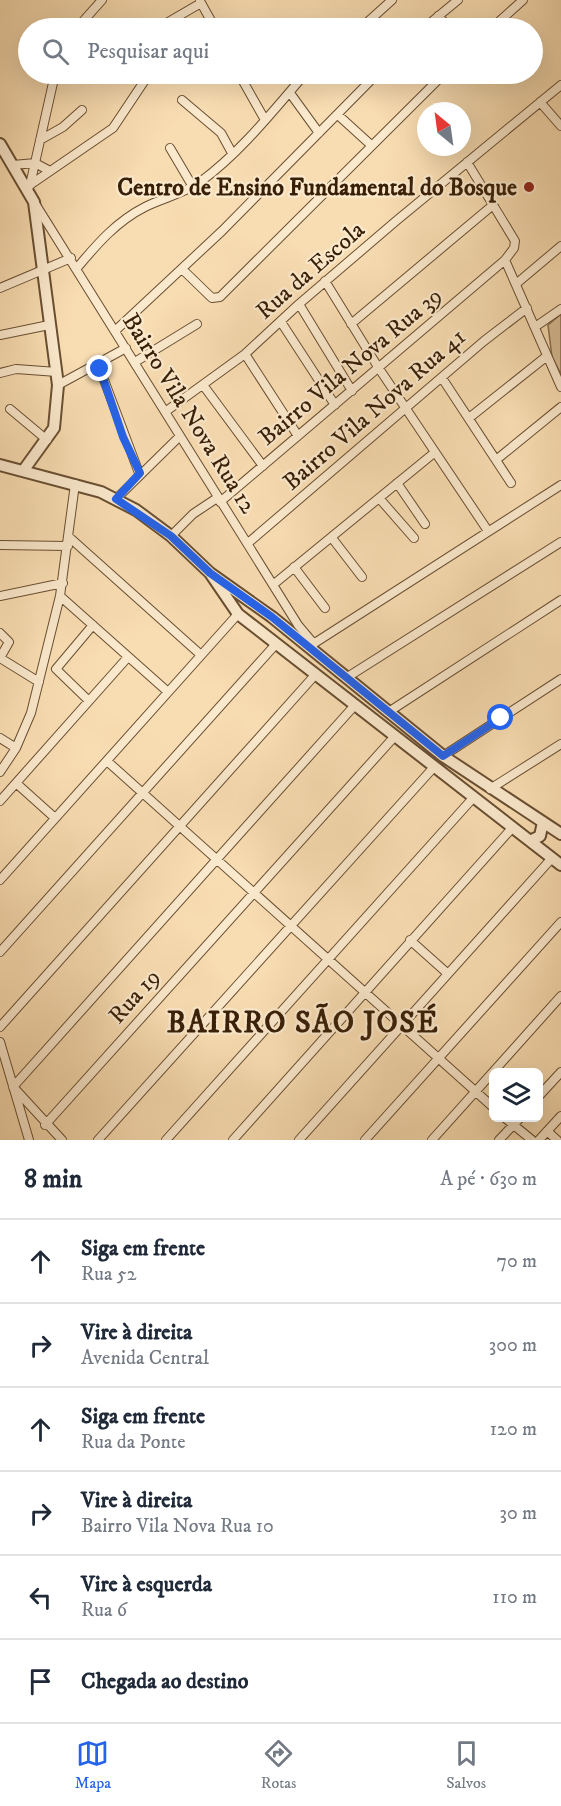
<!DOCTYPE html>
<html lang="pt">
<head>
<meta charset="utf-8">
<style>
  body { margin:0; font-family:"IM FELL DW Pica",serif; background:#f2f2f3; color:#1f2937 }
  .controls { position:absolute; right:18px; bottom:18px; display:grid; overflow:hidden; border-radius:9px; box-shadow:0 6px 24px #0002 }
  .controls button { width:54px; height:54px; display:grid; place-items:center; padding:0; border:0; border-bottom:2px solid #e0e1e3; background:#fff; color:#1f2937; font:30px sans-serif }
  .compass { position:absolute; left:417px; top:102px; width:54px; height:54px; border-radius:50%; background:#fff; box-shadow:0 6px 24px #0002; rotate:331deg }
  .stop { position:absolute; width:18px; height:18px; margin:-14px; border:4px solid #2563eb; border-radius:50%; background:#fff }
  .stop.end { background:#2563eb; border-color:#fff; box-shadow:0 2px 6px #0008 }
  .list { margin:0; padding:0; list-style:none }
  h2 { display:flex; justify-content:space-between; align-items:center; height:78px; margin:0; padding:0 24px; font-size:26px }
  h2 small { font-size:20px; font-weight:400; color:#747a83 }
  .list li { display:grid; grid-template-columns:39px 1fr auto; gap:18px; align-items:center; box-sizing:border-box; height:84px; padding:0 24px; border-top:2px solid #e0e1e3 }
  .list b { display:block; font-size:22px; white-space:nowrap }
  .list p { margin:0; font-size:20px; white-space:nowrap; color:#747a83 }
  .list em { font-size:20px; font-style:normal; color:#747a83 }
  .icon { flex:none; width:33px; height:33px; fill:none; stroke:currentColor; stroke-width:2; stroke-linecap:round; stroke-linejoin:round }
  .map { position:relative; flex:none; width:561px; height:1140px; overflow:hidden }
  .search { position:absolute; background:#fff; box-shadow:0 6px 24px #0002; left:18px; right:18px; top:18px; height:66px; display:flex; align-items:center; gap:15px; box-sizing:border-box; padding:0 21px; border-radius:33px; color:#747a83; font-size:22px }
  .sheet { height:582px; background:#fff }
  nav { display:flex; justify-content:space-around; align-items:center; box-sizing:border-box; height:84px; border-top:2px solid #e0e1e3; background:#fff; font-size:16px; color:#747a83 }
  nav a { display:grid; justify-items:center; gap:3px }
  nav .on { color:#2563eb }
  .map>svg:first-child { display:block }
</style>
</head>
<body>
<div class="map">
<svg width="561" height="1140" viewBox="0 0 561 1140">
  <rect width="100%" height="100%" fill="#f9ddb2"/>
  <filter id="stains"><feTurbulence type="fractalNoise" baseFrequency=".00333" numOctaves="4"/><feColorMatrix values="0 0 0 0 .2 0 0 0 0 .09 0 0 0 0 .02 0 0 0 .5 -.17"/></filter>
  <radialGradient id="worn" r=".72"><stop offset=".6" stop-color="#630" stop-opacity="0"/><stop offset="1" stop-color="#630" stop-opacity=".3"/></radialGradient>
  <path fill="#d8bd95" stroke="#886e4e" stroke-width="1.5" d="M561,314V374L552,357L548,325Z"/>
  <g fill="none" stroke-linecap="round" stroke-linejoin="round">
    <defs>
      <path id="minor" d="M200,1L215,28
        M438,16L450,28
        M77,28L102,0
        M158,28L201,3
        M361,28L392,0
        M424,28L458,0
        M492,28L523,0
        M239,74L265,120
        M290,93L319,133
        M182,100L221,133L232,153
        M540,102L561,126
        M338,115L371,145
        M40,140L63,127L82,110
        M170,148L193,187
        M13,165L35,163L50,171
        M30,185L55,74
        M27,187L113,128L149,74
        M36,205L298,625L314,644
        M505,260L561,387
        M77,268C97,244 117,221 145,207C163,198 183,194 200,182C240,153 273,111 305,74
        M182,269L212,298L220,297L444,74
        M325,281L378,367L488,531
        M516,284L561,246
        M0,288L71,258
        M299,304L352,391
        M281,322L335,405
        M351,324L493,205
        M535,327L561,309
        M116,330L222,231L377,74
        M0,335L49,325
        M245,354L298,436
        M135,362L197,324
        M98,364L139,473
        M0,373L16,369L57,372
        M442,378L511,483
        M58,385L126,348
        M203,385L263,466
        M10,409L47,440
        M165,412L245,354L299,304L396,221L561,85
        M469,418L547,356
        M496,460L561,407
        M397,483L425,524
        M379,498L414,538
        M116,499L180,436
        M220,502L505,260L514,248L515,241L467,162
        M171,536L193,514L217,498
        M69,537L201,655
        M332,538L362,577
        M248,543L484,341L527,308
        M0,545L68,546
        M294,567L325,608
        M274,584L434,453
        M0,596L63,583
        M60,596L168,692
        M0,633L9,642L0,658L39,682
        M310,646L561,485
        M346,678L561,542
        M89,701L56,669L93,625
        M390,711L561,600
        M0,738L16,748
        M443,756L561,679
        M107,761L494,1108
        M0,772L16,748L31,713L60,596L75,484
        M16,783L55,818
        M490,789L561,744
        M0,801L128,657
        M0,880L238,614
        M410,940L447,973
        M0,952L276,644
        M0,1027L315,675
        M0,1042L29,1140
        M13,1087L355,705
        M16,1090L62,1140
        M538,1097L561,1072
        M505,1118L532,1140
        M45,1125L395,736
        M547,1131L557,1140
        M98,1140L434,767
        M166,1140L473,798
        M233,1140L513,827
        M299,1140L552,858
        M365,1140L561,922
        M432,1140L561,996
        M499,1140L520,1118
        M539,1140L561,1116"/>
      <path id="tertiary" d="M0,144L34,202L58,385L54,428L23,471
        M0,465L101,492L136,510L171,536L210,573L272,617L443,756L561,834
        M210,573L238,614L561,865
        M530,841L540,836L543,822"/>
    </defs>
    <use href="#minor" stroke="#684e31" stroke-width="10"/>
    <use href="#tertiary" stroke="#684e31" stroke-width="14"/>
    <use href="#minor" stroke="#fbe9cd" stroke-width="8"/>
    <use href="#tertiary" stroke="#fbe9cd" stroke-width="10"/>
  </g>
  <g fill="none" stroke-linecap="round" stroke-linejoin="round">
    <path stroke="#2563eb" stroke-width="8" d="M100,369L123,437L140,473L116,499L171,536L210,573L272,617L443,756L501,718"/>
  </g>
  <circle fill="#8f2418" stroke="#fbe9cd" stroke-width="2" cx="529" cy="187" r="6"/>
  <g text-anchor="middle" stroke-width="4.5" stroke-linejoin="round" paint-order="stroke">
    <g font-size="24" font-weight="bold" fill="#371e06" stroke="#fbe9cd" text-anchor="end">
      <text x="517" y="195">Centro de Ensino Fundamental do Bosque</text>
    </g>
    <g font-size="24" fill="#371e06" stroke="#fbe9cd">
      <text transform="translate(310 270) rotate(-41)" y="8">Rua da Escola</text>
      <text transform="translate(350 366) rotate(-40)" y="8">Bairro Vila Nova Rua 39</text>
      <text transform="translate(374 409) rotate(-41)" y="8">Bairro Vila Nova Rua 41</text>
      <text transform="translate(190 413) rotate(58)" y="8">Bairro Vila Nova Rua 12</text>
      <text transform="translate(134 996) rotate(-48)" y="8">Rua 19</text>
    </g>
    <g font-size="30" font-weight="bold" letter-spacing="1.5" fill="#371e06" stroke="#fbe9cd">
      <text x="303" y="1032">BAIRRO SÃO JOSÉ</text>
    </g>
  </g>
  <rect width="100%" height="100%" filter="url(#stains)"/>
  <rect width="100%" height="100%" fill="url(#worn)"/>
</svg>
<div class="controls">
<button><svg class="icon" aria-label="layers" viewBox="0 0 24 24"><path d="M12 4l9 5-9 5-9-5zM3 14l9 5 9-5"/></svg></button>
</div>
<svg class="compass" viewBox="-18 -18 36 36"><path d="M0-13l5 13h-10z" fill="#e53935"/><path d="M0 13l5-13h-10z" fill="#747a83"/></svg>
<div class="stop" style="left:501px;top:718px"></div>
<div class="stop end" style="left:100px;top:369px"></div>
<div class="search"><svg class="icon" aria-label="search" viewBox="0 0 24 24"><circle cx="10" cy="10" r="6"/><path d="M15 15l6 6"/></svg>Pesquisar aqui</div>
</div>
<section class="sheet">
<h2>8 min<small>A pé · 630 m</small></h2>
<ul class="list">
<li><svg class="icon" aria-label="ahead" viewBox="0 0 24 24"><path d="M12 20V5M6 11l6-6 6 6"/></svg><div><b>Siga em frente</b><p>Rua 52</p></div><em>70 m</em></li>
<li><svg class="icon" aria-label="right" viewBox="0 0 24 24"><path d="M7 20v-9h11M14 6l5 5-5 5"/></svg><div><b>Vire à direita</b><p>Avenida Central</p></div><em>300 m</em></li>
<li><svg class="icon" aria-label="ahead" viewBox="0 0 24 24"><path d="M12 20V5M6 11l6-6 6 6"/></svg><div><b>Siga em frente</b><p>Rua da Ponte</p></div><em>120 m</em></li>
<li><svg class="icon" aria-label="right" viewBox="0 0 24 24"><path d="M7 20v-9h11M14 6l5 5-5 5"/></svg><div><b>Vire à direita</b><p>Bairro Vila Nova Rua 10</p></div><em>30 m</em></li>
<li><svg class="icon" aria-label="left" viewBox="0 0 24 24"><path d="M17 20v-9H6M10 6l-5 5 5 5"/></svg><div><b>Vire à esquerda</b><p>Rua 6</p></div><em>110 m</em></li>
<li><svg class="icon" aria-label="arrive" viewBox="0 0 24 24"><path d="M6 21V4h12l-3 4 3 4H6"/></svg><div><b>Chegada ao destino</b></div></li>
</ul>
</section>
<nav>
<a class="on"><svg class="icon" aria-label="map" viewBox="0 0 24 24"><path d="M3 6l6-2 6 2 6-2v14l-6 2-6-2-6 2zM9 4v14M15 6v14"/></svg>Mapa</a>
<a><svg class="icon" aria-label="directions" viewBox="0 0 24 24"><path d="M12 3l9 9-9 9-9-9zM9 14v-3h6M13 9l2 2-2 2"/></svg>Rotas</a>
<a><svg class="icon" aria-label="saved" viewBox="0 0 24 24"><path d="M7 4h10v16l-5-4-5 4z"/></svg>Salvos</a>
</nav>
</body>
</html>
